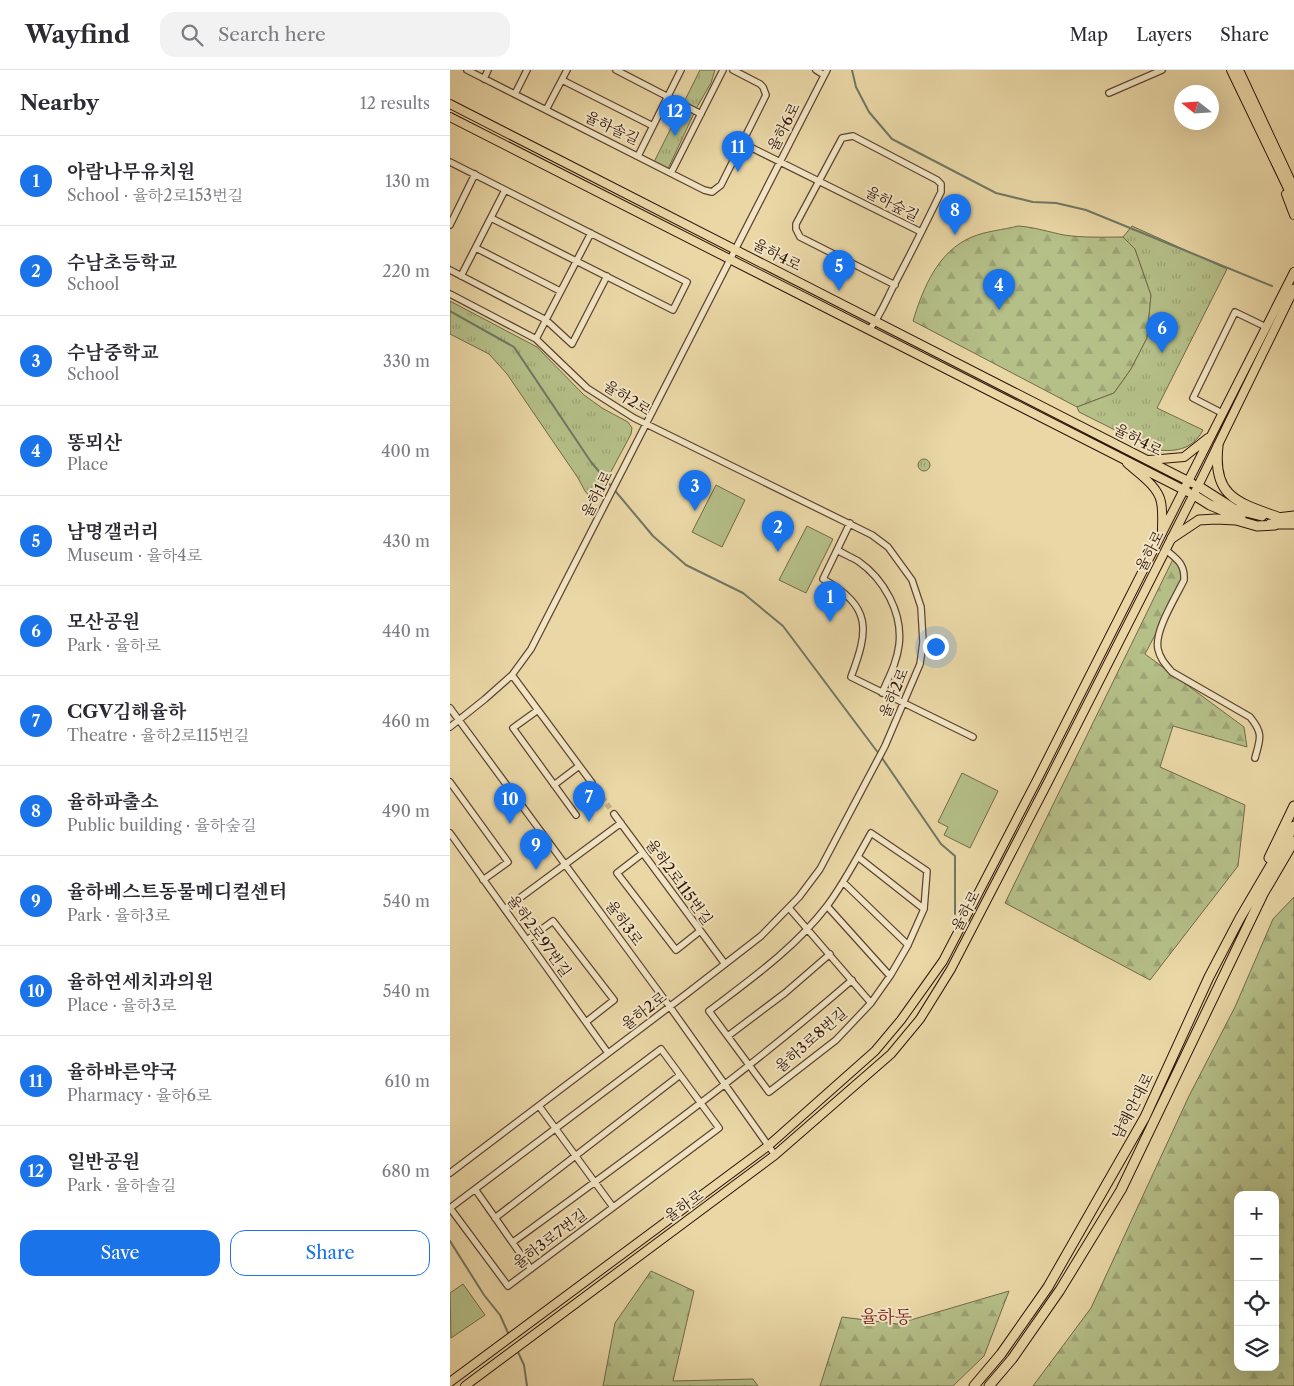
<!DOCTYPE html>
<html lang="en">
<head>
<meta charset="utf-8">
<style>
  body { margin:0; font-family:"Libre Caslon Text","Noto Serif KR",serif; background:#f2f2f3; color:#2b2b33 }
  .controls { position:absolute; right:15px; bottom:15px; display:grid; overflow:hidden; border-radius:10px; box-shadow:0 5px 20px #0002 }
  .controls button { width:45px; height:45px; display:grid; place-items:center; padding:0; border:0; border-bottom:1px solid #e1e1e2; background:#fff; color:#2b2b33; font:25px sans-serif }
  .compass { position:absolute; left:724px; top:15px; width:45px; height:45px; border-radius:50%; background:#fff; box-shadow:0 5px 20px #0002; rotate:287deg }
  .you { position:absolute; left:485px; top:576px; width:18px; height:18px; margin:-12px; border:4px solid #fff; border-radius:50%; background:#1a73e8; box-shadow:0 0 0 8px #1a73e833 }
  .badge { display:grid; place-items:center; width:32px; height:32px; border-radius:50%; background:#1a73e8; color:#fff; font-size:16px; font-weight:700 }
  .pin { position:absolute; translate:-50% -41px; filter:drop-shadow(0 1px 2px #0008) }
  .pin::after { content:''; position:absolute; top:26px; width:18px; height:15px; background:inherit; clip-path:polygon(0 0,100% 0,50% 100%) }
  .list { margin:0; padding:0; list-style:none }
  h2 { display:flex; justify-content:space-between; align-items:center; height:65px; margin:0; padding:0 20px; font-size:21px }
  h2 small { font-size:16px; font-weight:400; color:#7c7c81 }
  .list li { display:grid; grid-template-columns:32px 1fr auto; gap:15px; align-items:center; box-sizing:border-box; height:90px; padding:0 20px; border-top:1px solid #e1e1e2 }
  .list b { display:block; font-size:19px; white-space:nowrap }
  .list p { margin:0; font-size:16px; white-space:nowrap; color:#7c7c81 }
  .list em { font-size:16px; font-style:normal; color:#7c7c81 }
  .actions { display:flex; gap:10px; padding:15px 20px }
  .actions a { flex:1; padding:11px 0; border:1px solid #1a73e8; border-radius:15px; text-align:center; font-size:18px; color:#1a73e8 }
  .actions .main { background:#1a73e8; color:#fff }
  .icon { flex:none; width:28px; height:28px; fill:none; stroke:currentColor; stroke-width:2; stroke-linecap:round; stroke-linejoin:round }
  .map { position:relative; flex:none; width:844px; height:1316px; overflow:hidden }
  header { display:flex; align-items:center; gap:30px; box-sizing:border-box; height:70px; padding:0 25px; background:#fff; border-bottom:1px solid #e1e1e2 }
  header strong { font-size:24px }
  nav { display:flex; gap:28px; margin-inline-start:auto; font-size:18px }
  .search { width:350px; height:45px; background:#f2f2f3; display:flex; align-items:center; gap:12px; box-sizing:border-box; padding:0 18px; border-radius:15px; color:#7c7c81; font-size:19px }
  main { display:flex }
  aside { flex:1; background:#fff }
  .map>svg:first-child { display:block }
</style>
</head>
<body>
<header>
<strong>Wayfind</strong>
<div class="search"><svg class="icon" aria-label="search" viewBox="0 0 24 24"><circle cx="10" cy="10" r="6"/><path d="M15 15l6 6"/></svg>Search here</div>
<nav><a>Map</a><a>Layers</a><a>Share</a></nav>
</header>
<main>
<aside>
<h2>Nearby<small>12 results</small></h2>
<ul class="list">
<li><span class="badge">1</span><div><b>아람나무유치원</b><p>School · 율하2로153번길</p></div><em>130 m</em></li>
<li><span class="badge">2</span><div><b>수남초등학교</b><p>School</p></div><em>220 m</em></li>
<li><span class="badge">3</span><div><b>수남중학교</b><p>School</p></div><em>330 m</em></li>
<li><span class="badge">4</span><div><b>똥뫼산</b><p>Place</p></div><em>400 m</em></li>
<li><span class="badge">5</span><div><b>남명갤러리</b><p>Museum · 율하4로</p></div><em>430 m</em></li>
<li><span class="badge">6</span><div><b>모산공원</b><p>Park · 율하로</p></div><em>440 m</em></li>
<li><span class="badge">7</span><div><b>CGV김해율하</b><p>Theatre · 율하2로115번길</p></div><em>460 m</em></li>
<li><span class="badge">8</span><div><b>율하파출소</b><p>Public building · 율하숲길</p></div><em>490 m</em></li>
<li><span class="badge">9</span><div><b>율하베스트동물메디컬센터</b><p>Park · 율하3로</p></div><em>540 m</em></li>
<li><span class="badge">10</span><div><b>율하연세치과의원</b><p>Place · 율하3로</p></div><em>540 m</em></li>
<li><span class="badge">11</span><div><b>율하바른약국</b><p>Pharmacy · 율하6로</p></div><em>610 m</em></li>
<li><span class="badge">12</span><div><b>일반공원</b><p>Park · 율하솔길</p></div><em>680 m</em></li>
</ul>
<div class="actions"><a class="main">Save</a><a>Share</a></div>
</aside>
<div class="map">
<svg width="844" height="1316" viewBox="0 0 844 1316">
  <defs>
    <pattern id="forest-firs" width="22" height="20" patternUnits="userSpaceOnUse" patternTransform="scale(1.25)"><rect width="22" height="20" fill="#b5bf88"/><path d="M5 1l3.5 6h-7zM16 11l3.5 6h-7z" fill="#9ca374"/></pattern>
    <pattern id="park-tufts" width="24" height="20" patternUnits="userSpaceOnUse" patternTransform="scale(1.25)"><rect width="24" height="20" fill="#b5bf88"/><path d="M3 7l-1-3M5 7V3M7 7l1-3M15 17l-1-3M17 17v-4M19 17l1-3" fill="none" stroke="#9ca374"/></pattern>
  </defs>
  <rect width="100%" height="100%" fill="#ead7a6"/>
  <filter id="stains"><feTurbulence type="fractalNoise" baseFrequency=".004" numOctaves="4"/><feColorMatrix values="0 0 0 0 .2 0 0 0 0 .09 0 0 0 0 .02 0 0 0 .5 -.17"/></filter>
  <radialGradient id="worn" r=".72"><stop offset=".6" stop-color="#630" stop-opacity="0"/><stop offset="1" stop-color="#630" stop-opacity=".3"/></radialGradient>
  <path fill="#b5bf88" stroke="#726948" d="M266,415L295,430L272,477L242,462Z
    M357,456L383,469L356,523L329,510Z
    M512,703L548,721L520,778L494,765L498,757L488,752Z
    M13,1214L35,1245L1,1268L0,1223Z"/>
  <path fill="url(#forest-firs)" stroke="#726948" fill-rule="evenodd" d="M568,156C584,157 599,162 614,165C634,168 654,167 673,167L685,179L701,225L697,268L681,299L664,323L627,337L463,251C473,218 488,181 522,167C536,161 553,160 568,156Z
    M724,487L731,493L734,510L695,584L794,657L797,677L723,656L710,697L795,735L788,796L700,910L555,833Z
    M844,827V1316H583L641,1238L739,1026L785,937L823,849ZM788,1125H825V1297H788Z
    M201,1201L244,1221L223,1311L303,1309L308,1316H153L165,1253Z
    M559,1221L534,1286L503,1316H370L392,1247L447,1254Z"/>
  <path fill="url(#park-tufts)" stroke="#726948" d="M250,0H265L261,13L247,37L217,101L203,94Z
    M682,156L777,199L707,338L753,360C743,380 723,383 703,379L629,342L627,337L664,323L681,299L697,268L701,225L685,179L673,167Z
    M0,231L87,277L134,325L152,338L178,352L182,358L181,364L147,428H141L135,421L128,408L57,304L39,284L0,264Z
    M468 395a6 6 0 1 1 12 0a6 6 0 1 1-12 0Z"/>
  <g fill="none" stroke-linecap="round" stroke-linejoin="round">
    <path stroke="#6f7764" stroke-width="2" d="M402,0L406,17L419,42L442,69L546,123L583,132L606,133L636,140L822,216
      M0,241L64,277L141,392L203,466L236,495L293,523L333,556L429,684
      M432,688L491,774L505,786V844
      M0,1171L34,1225L50,1245L59,1265
      M67,1280L74,1295L77,1316"/>
    <path stroke="#c5b086" stroke-width="5.5" stroke-dasharray="5.5 3" stroke-linecap="butt" d="M142,713L164,744"/>
    <defs>
      <path id="minor" d="M17,0L254,120L262,122L271,115L316,25L313,17L310,14L283,0
        M166,0L251,44
        M366,0L374,5
        M34,9L38,0
        M112,10L203,56
        M659,23L712,0
        M65,24L77,0
        M96,40L117,0
        M292,73L471,162
        M188,86L231,0
        M0,92L237,212L223,240L41,148
        M221,103L273,0
        M0,155L25,104
        M26,178L110,221
        M0,200L96,250L122,274L157,206
        M11,206L55,120
        M0,224L86,269L137,318L184,348L422,465L438,477L462,510L471,537L473,572L470,594L435,676L370,799L349,827L311,866L235,925L0,1103
        M419,260C429,248 435,233 442,219C459,187 475,155 491,122V114L487,110L403,66L392,68L346,154V159L350,167L445,215
        M86,269L141,163
        M772,343L743,328L785,242L816,257
        M400,453L373,509C422,537 419,559 401,607L523,667
        M387,480C394,484 401,487 408,491C434,509 453,543 449,575C447,592 439,607 432,623
        M716,480C727,489 735,494 734,510C726,527 704,561 708,579C710,589 716,595 722,602L800,647C814,664 810,669 805,688
        M62,605L142,713
        M0,638L220,937L325,1085
        M88,640L63,658L126,745
        M0,657L35,629L62,605L81,579L377,0
        M0,712L58,792L33,810
        M104,715L129,696
        M164,744L275,894
        M0,763L158,983
        M421,763L477,801L474,839L458,875L440,906L421,933L386,970L319,1022L259,941C301,909 345,878 377,836C394,813 407,788 421,763Z
        M193,783L167,803L226,880L250,861
        M408,787L474,839
        M393,812L458,875
        M377,836L440,906
        M339,838L421,933
        M55,839L171,753
        M77,870L103,851L164,930L136,952
        M278,966L335,923L380,884
        M89,1036L163,1137
        M25,1119L81,1199
        M0,1138L211,979L269,1058L58,1216L0,1138
        M45,1148L230,1005
        M63,1172C178,1088 294,1004 402,910"/>
      <path id="major" d="M781,0L844,131
        M789,0L844,118
        M0,34L742,413
        M0,47L738,422
        M836,124L844,145
        M699,390L734,387L758,368
        M677,393C689,404 708,416 711,432C713,442 712,451 712,461
        M0,1312L318,1076L425,981L451,950L493,891L587,710L844,202
        M15,1316L325,1085L441,984L470,949L501,899L597,714L748,416L844,219"/>
      <path id="highway" d="M768,376C762,429 790,433 833,449
        M748,416L784,439L812,446
        M744,425L760,435L791,448
        M827,448L844,446
        M820,454H844
        M722,468L749,450L766,449L786,450L807,456L825,455
        M819,788L844,736
        M524,1316L551,1284L598,1217L695,1047L759,907L790,848L844,756
        M539,1316L562,1289L610,1220L671,1120L813,824L844,771"/>
    </defs>
    <use href="#minor" stroke="#5e4430" stroke-width="8"/>
    <use href="#major" stroke="#2f1308" stroke-width="10"/>
    <use href="#highway" stroke="#2f1308" stroke-width="11"/>
    <use href="#minor" stroke="#f1e5c5" stroke-width="5.5"/>
    <use href="#major" stroke="#ead7a6" stroke-width="8"/>
    <use href="#highway" stroke="#ead7a6" stroke-width="9"/>
  </g>
  <g text-anchor="middle" stroke-width="4" stroke-linejoin="round" paint-order="stroke">
    <g font-size="15" fill="#2f1308" stroke="#f1e5c5">
      <text transform="translate(334 57) rotate(-63)" y="5">율하6로</text>
      <text transform="translate(162 58) rotate(25)" y="5">율하솔길</text>
      <text transform="translate(442 134) rotate(27)" y="5">율하숲길</text>
      <text transform="translate(327 185) rotate(27)" y="5">율하4로</text>
      <text transform="translate(177 328) rotate(32)" y="5">율하2로</text>
      <text transform="translate(688 370) rotate(27)" y="5">율하4로</text>
      <text transform="translate(147 424) rotate(-63)" y="5">율하1로</text>
      <text transform="translate(700 481) rotate(-63)" y="5">율하로</text>
      <text transform="translate(444 623) rotate(-67)" y="5">율하2로</text>
      <text transform="translate(229 812) rotate(54)" y="5">율하2로115번길</text>
      <text transform="translate(516 841) rotate(-63)" y="5">율하로</text>
      <text transform="translate(174 853) rotate(54)" y="5">율하3로</text>
      <text transform="translate(89 866) rotate(54)" y="5">율하2로97번길</text>
      <text transform="translate(194 941) rotate(-37)" y="5">율하2로</text>
      <text transform="translate(361 970) rotate(-41)" y="5">율하3로8번길</text>
      <text transform="translate(683 1036) rotate(-63)" y="5">남해안대로</text>
      <text transform="translate(234 1136) rotate(-36)" y="5">율하로</text>
      <text transform="translate(100 1169) rotate(-37)" y="5">율하3로7번길</text>
    </g>
    <g font-size="18" fill="#7a1f14" stroke="#f1e5c5">
      <text x="436" y="1253">율하동</text>
    </g>
  </g>
  <rect width="100%" height="100%" filter="url(#stains)"/>
  <rect width="100%" height="100%" fill="url(#worn)"/>
</svg>
<div class="controls">
<button>+</button>
<button>−</button>
<button><svg class="icon" aria-label="locate" viewBox="0 0 24 24"><circle cx="12" cy="12" r="6"/><path d="M12 2v4M12 18v4M2 12h4M18 12h4"/></svg></button>
<button><svg class="icon" aria-label="layers" viewBox="0 0 24 24"><path d="M12 4l9 5-9 5-9-5zM3 14l9 5 9-5"/></svg></button>
</div>
<svg class="compass" viewBox="-18 -18 36 36"><path d="M0-13l5 13h-10z" fill="#e53935"/><path d="M0 13l5-13h-10z" fill="#7c7c81"/></svg>
<div class="you"></div>
<div class="pin badge" style="left:380px;top:552px">1</div>
<div class="pin badge" style="left:328px;top:482px">2</div>
<div class="pin badge" style="left:245px;top:441px">3</div>
<div class="pin badge" style="left:549px;top:240px">4</div>
<div class="pin badge" style="left:389px;top:221px">5</div>
<div class="pin badge" style="left:712px;top:283px">6</div>
<div class="pin badge" style="left:139px;top:752px">7</div>
<div class="pin badge" style="left:505px;top:165px">8</div>
<div class="pin badge" style="left:86px;top:800px">9</div>
<div class="pin badge" style="left:60px;top:754px">10</div>
<div class="pin badge" style="left:288px;top:102px">11</div>
<div class="pin badge" style="left:225px;top:66px">12</div>
</div>
</main>
</body>
</html>
